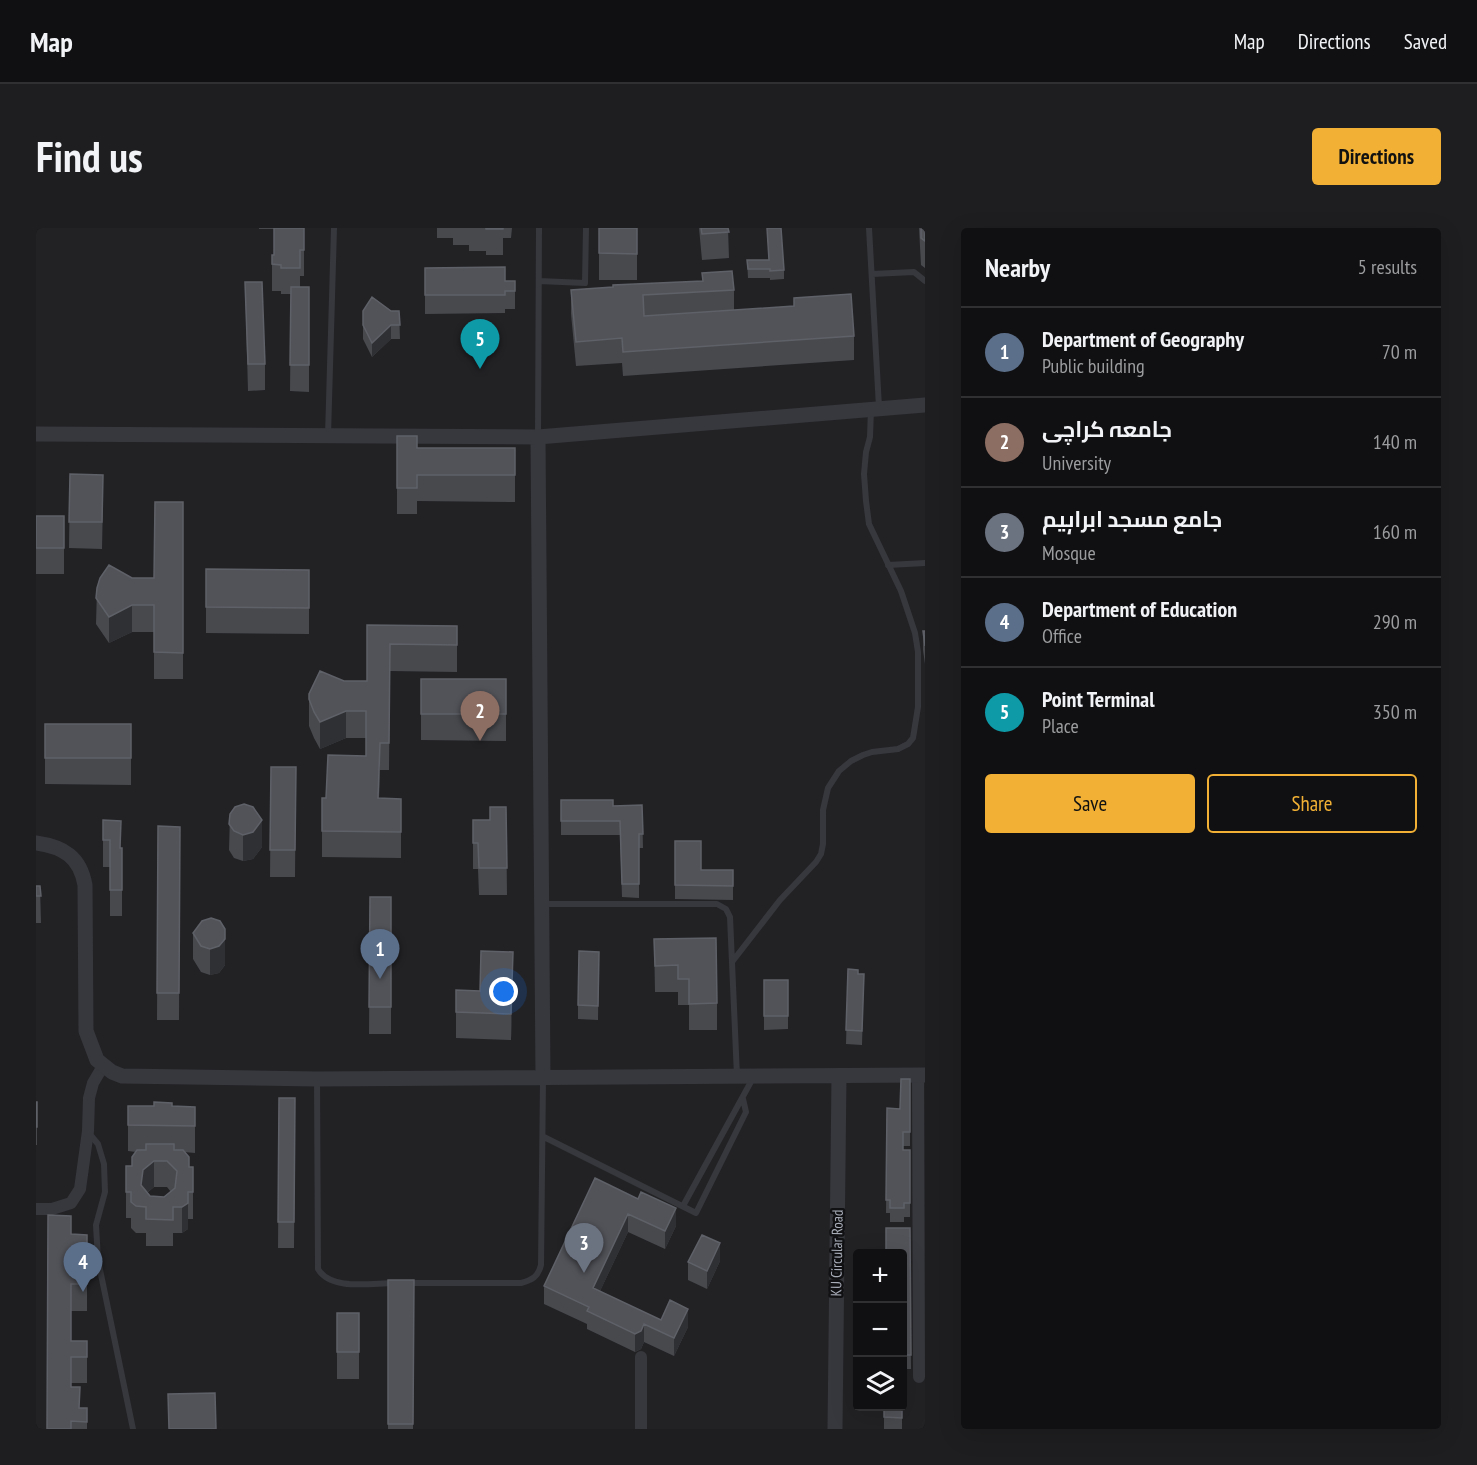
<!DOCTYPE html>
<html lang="en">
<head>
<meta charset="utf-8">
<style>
  body { margin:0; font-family:"PT Sans Narrow",Cairo,sans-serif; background:#1e1e20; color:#f1f3f6 }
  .controls { position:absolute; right:18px; bottom:18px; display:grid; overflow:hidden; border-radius:6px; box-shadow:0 6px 24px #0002 }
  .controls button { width:54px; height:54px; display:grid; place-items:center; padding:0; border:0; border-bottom:2px solid #303032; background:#101012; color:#f1f3f6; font:30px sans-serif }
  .you { position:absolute; left:468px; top:764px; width:21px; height:21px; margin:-15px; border:4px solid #fff; border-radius:50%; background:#1a73e8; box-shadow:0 0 0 9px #1a73e833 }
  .badge { display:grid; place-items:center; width:39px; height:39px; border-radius:50%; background:#f2b134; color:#fff; font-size:20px; font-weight:700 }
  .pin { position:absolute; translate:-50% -50px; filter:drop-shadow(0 2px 3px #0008) }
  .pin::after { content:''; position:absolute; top:32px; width:21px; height:18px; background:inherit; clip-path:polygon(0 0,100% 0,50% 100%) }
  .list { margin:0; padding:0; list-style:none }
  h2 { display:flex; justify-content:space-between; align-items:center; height:78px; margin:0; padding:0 24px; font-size:26px }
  h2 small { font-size:20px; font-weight:400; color:#9c9d9f }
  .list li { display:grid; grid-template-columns:39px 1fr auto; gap:18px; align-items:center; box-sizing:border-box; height:90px; padding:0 24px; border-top:2px solid #303032 }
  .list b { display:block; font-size:22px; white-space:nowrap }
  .list p { margin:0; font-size:20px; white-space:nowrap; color:#9c9d9f }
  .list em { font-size:20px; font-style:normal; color:#9c9d9f }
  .actions { display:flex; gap:12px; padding:18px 24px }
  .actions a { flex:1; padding:14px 0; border:2px solid #f2b134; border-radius:6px; text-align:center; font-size:21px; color:#f2b134 }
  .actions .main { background:#f2b134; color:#111 }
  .icon { flex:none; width:33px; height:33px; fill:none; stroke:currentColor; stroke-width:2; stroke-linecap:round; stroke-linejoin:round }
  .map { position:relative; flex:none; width:889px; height:1201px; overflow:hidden; border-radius:6px }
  header { display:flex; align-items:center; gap:36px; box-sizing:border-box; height:84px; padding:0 30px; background:#101012; border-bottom:2px solid #303032 }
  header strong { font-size:28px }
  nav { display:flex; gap:33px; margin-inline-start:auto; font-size:21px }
  .intro { display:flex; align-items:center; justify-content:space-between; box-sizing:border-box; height:144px; padding:0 36px }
  h1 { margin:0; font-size:42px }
  .button { padding:15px 27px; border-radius:6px; background:#f2b134; color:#111; font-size:21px; font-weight:700 }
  main { display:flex; gap:36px; padding:0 36px }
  aside { flex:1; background:#101012; border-radius:6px; box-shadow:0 6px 24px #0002 }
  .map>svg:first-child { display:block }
</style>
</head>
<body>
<header>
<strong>Map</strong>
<nav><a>Map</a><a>Directions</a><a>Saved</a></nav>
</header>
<div class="intro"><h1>Find us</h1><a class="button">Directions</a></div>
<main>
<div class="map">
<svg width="889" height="1201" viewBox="0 0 889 1201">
  <rect width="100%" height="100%" fill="#161618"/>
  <path fill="#222225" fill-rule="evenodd" d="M0,0H889V1201H0ZM822,1026H866V1178H822Z"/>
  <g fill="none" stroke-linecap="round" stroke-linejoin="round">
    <path stroke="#37383d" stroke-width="6" d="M833,0L843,179
      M836,46L878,44L889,53
      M503,53L549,55L550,0
      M292,208L298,0
      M502,208L503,0
      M852,337L889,335
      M506,676H681L690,681L694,689L701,848
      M696,734L744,672L780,634L785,626L787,616V582L792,560L803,543L815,533L827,527L836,524L862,521L872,516L877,510L882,479V424L879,405L865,363L833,296L830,273L828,246L830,224L834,209L835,181
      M281,851L282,1041C295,1063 335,1055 358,1055
      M52,904L62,916L68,936L69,964L60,997L62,1032L97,1201
      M508,909L660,985L710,884L707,871
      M647,978L717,850
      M371,1055H485C496,1052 502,1049 505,1037L507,851"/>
    <path stroke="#37383d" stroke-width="12" d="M882,847L883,1149
      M0,981H16L35,975L44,961L52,903L53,870L57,855L67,838
      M605,1129V1201"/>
    <path stroke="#37383d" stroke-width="15" d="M0,206L502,209L889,177
      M502,209L507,850
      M0,615C28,619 44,629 49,657L50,803L61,832L76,844L86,848L281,851L889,847
      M799,1201L803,848"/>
  </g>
  <path fill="#47494d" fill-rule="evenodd" d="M223,0H268V48H264V59H273V164L254,163L255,66H245V63H236V27H238V1H223Z
    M401,0H476L475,10H467V27H450V23H433V17H417V10H401Z
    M563,0H601V52H563Z
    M663,0H692L693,30L666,32Z
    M731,0L748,42V51L734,52V50H712L711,32H733Z
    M883,0H889V40L885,37Z
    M389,40L469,53L479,63V81H469V85L389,86Z
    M209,54L229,136V162L212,163Z
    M535,62H698V82L758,78V70L818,108V132L587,148L586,135L540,138L535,86Z
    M355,83H363L364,111H355L336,129L327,111V97Z
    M361,208L381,220H479V274L381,273V286H361Z
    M34,246L67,273L66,321L33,320Z
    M147,274V451H118V404H96L73,415L60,396L61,360L96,350H118Z
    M0,288H28V346H0Z
    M170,341L273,342V406L170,405Z
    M331,397L421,398V444L354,443L353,542H344L343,570L365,571V630L286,629V570H290L330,528V510H310L284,521L278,510L273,498V466L308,453H331Z
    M887,403H889V436L887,422Z
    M385,451H470V513L385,512Z
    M9,496H95V557L9,556Z
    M235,539H260L259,649H234Z
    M525,572L577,578L606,577L607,620H603V670L586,669L584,607H525Z
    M470,579L471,667H443L442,641H437V592H454Z
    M194,586L226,619L217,631L207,633L198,630L193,622Z
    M67,592L85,620H86V688H74V639H67Z
    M122,598L144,599L143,792H121Z
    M639,613L665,642H697V672L639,671Z
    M0,658H4L5,695H0Z
    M334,669H355V806H333Z
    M166,693L189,737L183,745L174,747L165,744L157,731V705Z
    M618,711L681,775V802H653V777H642V764H619Z
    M563,724L562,792L542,791V777Z
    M812,741L822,746H828L826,817L810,816Z
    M477,751L475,812L420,810V784L444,763Z
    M728,752H752V801L728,802Z
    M874,851V918H867V922H874V989H868V994H854V985H850L851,880L864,881Z
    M243,870H259L258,1020H242Z
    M0,874H1V917H0Z
    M92,878L159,879V925L148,924L153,939H157V991H152V1001L146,1005H137V1018H110V1005H100L95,1000V990H90V938H96L100,924L92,923ZM118,959H131L135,964L128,969L114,968L111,965Z
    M559,950L640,998L629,1021L592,1004L564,1063L625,1092L652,1099L638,1128L608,1114L605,1121L599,1124L551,1101V1096L508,1076V1058Z
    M850,1000H874L875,1141H867V1026H850Z
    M35,1006L51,1007V1083H35V1113H51V1155H35V1159L43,1180H51V1201H11Z
    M684,1033L671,1061L652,1052V1034Z
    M352,1052H378L377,1201H352Z
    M301,1085H323V1151H301Z
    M848,1179H866V1201H848Z"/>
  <path fill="#2f3033" d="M355,97V111L336,129V115Z
    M96,377V404L73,415V389Z
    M310,483V510L284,521V494Z
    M344,515V542L342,597V570Z
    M226,592V619L217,631L207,633V607Z
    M189,701V737L183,745L174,747V721Z
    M477,724V751L475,812V786Z
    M118,933V959L107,968L105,957L107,942Z
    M152,964V1001L146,1005V979Z
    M640,980V998L629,1021V1003Z
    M592,986V1004L557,1078V1060Z
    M684,1015V1033L671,1061V1043Z
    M652,1081V1099L638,1128V1110Z
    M608,1096V1114L605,1121L599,1124V1106Z"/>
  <path fill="#525359" stroke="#5f6168" stroke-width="1.5" fill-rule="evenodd" d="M238,0H268V22H264V40H245V37L236,36V27H238Z
    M450,0H467V1H450Z
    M563,0H601V26L563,25Z
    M665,0H692L693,4L666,6Z
    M731,0H745L748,42L734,43V41H712L711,32H733Z
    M885,0H889V13L885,10Z
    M469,39V53H479V63H469V67H389V40Z
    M696,43L698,62L607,67L608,88L758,78V70L815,66L818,108L587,124L586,110L540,114L535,62L577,59V57L667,53L666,45Z
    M209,54H226L229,136H212Z
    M255,59H273V137H254Z
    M336,69L355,83H363L364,97H355L336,115L327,97V83Z
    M361,208H381V220H479V247H381V260H361Z
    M34,246L67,247L66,294H33Z
    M119,274H147V425L118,424V377H96L73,389L60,370L61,360L64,350L73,337L96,350H118Z
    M0,288H28V320H0Z
    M170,341L273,342V380L170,379Z
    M331,397L421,398V417L354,416L353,515H344L342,570L365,571V604L286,603V570H290L292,527L330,528V483H310L284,494L278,484L273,471V466L284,443L308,453H331Z
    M887,403H889V418Z
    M385,451H470V486H385Z
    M9,496H95V530H9Z
    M235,539H260L259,622H234Z
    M525,572H577V578L606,577L607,606H603V656H586L584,593H525Z
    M208,576L217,579L226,592L217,604L207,607L198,603L193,596L194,586L199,579Z
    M454,579H470L471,640H443L442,615H437V592H454Z
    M67,592L85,593L84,620H86V662H74V612H67Z
    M122,598L144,599L143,765H121Z
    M639,613H665V642H697V658L639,657Z
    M0,658H4L5,668H0Z
    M334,669H355V779H333Z
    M175,690L184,693L189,701V711L183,718L174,721L165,718L157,705L166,693Z
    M680,710L681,775L653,776V751H642V737L619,738L618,711Z
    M445,723L477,724L475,786L420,784V762L444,763Z
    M543,723L563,724L562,778L542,777Z
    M812,741L822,742V746H828L826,803L810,802Z
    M728,752H752V788H728Z
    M865,851H874V904H867V922H874V975H868V980H854V972H850L851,880L864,881Z
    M243,870H259L258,994H242Z
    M0,874H1V899H0Z
    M118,874L136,875V878L159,879V898L92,897V878H118Z
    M110,916H138V922H147L153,929V939H157V964H152V975L146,979H137V992L110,991V979L100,978L95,974V964H90V938H96V929L101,922H110ZM118,933H131L141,943L139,960L128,969L114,968L105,957L107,942Z
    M559,950L602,971L605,964L640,980L629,1003L592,986L557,1060L625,1092L634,1072L652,1081L638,1110L608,1096L605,1103L599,1106L551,1083L553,1079L508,1058Z
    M12,987L35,988V1006L51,1007V1022H44V1043H51V1056H35V1113H51V1129H35V1159H44L43,1180H51V1194L35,1193V1201H11Z
    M850,1000H874L875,1127H867V1026H850Z
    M666,1007L684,1015L671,1043L652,1034Z
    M352,1052H378L377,1196H352Z
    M301,1085H323V1124H301Z
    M179,1165L180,1201H133L132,1166Z
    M848,1179H866V1190L848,1189Z"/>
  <g text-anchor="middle" stroke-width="5" stroke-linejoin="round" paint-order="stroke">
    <g font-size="15" fill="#a8adb8" stroke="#111113">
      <text transform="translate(801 1025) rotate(-89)" y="5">KU Circular Road</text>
    </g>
  </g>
</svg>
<div class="controls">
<button>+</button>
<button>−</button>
<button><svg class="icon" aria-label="layers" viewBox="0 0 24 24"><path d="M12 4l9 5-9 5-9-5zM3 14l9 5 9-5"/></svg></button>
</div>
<div class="you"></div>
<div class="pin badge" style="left:344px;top:751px;background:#5c6f8a">1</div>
<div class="pin badge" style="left:444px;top:513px;background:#8d6e63">2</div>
<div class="pin badge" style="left:548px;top:1045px;background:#6b7280">3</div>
<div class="pin badge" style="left:47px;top:1064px;background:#5c6f8a">4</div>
<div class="pin badge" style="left:444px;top:141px;background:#0f9aa8">5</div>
</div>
<aside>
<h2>Nearby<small>5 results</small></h2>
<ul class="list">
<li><span class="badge" style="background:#5c6f8a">1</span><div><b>Department of Geography</b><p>Public building</p></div><em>70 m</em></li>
<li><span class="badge" style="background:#8d6e63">2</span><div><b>جامعہ کراچی</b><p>University</p></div><em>140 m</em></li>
<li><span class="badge" style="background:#6b7280">3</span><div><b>جامع مسجد ابراہیم</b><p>Mosque</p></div><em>160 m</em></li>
<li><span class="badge" style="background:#5c6f8a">4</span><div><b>Department of Education</b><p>Office</p></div><em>290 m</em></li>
<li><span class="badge" style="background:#0f9aa8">5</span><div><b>Point Terminal</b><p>Place</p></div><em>350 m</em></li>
</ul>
<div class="actions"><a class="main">Save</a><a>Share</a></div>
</aside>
</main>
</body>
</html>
